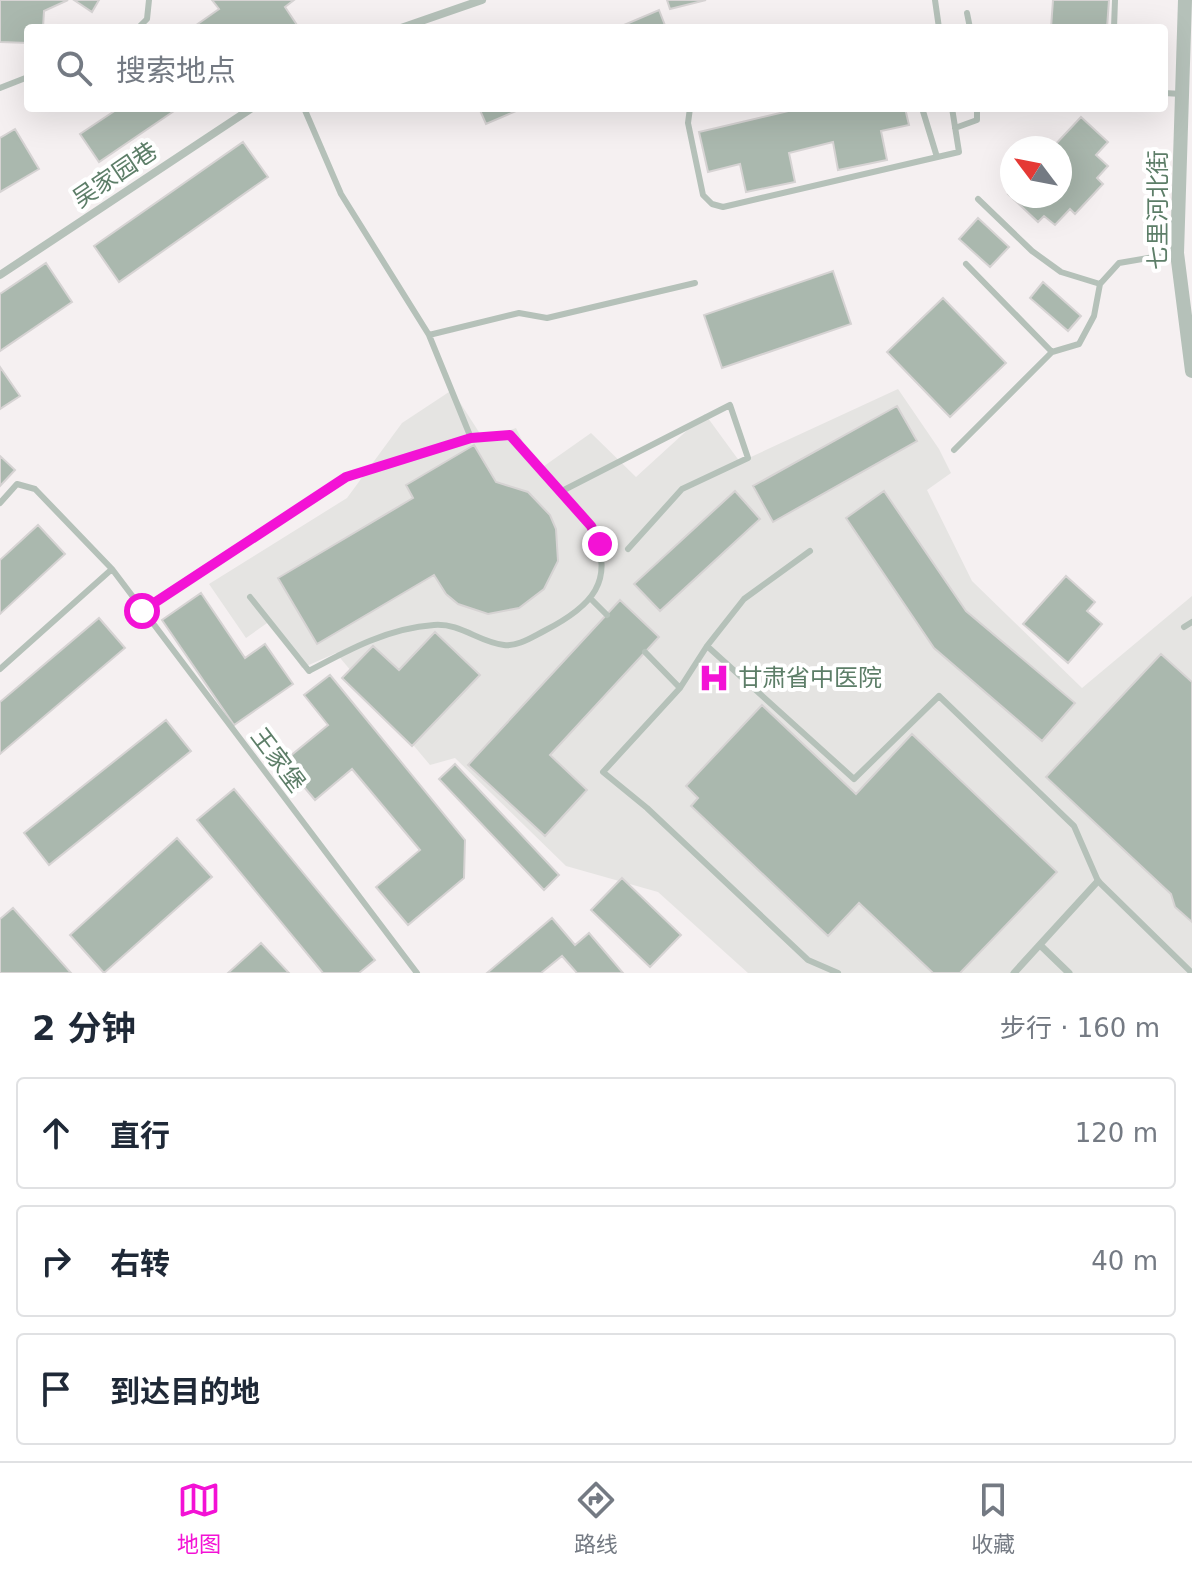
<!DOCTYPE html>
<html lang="zh">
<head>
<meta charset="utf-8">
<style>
  body { margin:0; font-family:"DejaVu Sans","Noto Sans SC",sans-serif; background:#f6f6f7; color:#1f2937 }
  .compass { position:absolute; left:1000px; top:136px; width:72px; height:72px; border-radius:50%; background:#fff; box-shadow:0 8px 32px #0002; rotate:302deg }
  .stop { position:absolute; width:24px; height:24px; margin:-18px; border:6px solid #f312d5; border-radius:50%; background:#fff }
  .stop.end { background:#f312d5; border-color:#fff; box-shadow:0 2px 8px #0008 }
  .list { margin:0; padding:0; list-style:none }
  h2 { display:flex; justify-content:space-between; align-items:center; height:104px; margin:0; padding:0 32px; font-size:34px }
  h2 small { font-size:26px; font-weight:400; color:#747a83 }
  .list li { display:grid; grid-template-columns:52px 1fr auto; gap:24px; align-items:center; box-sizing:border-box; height:112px; margin:0 16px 16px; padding:0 16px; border:2px solid #e0e1e3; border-radius:8px }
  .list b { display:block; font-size:30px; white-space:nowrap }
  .list em { font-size:26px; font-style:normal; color:#747a83 }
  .icon { flex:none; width:44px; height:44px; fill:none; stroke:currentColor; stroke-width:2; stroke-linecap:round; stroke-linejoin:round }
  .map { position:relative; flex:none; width:1192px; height:973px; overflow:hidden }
  .search { position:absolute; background:#fff; box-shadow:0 8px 32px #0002; left:24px; right:24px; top:24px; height:88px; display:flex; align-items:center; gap:20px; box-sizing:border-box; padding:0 28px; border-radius:8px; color:#747a83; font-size:30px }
  .sheet { height:488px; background:#fff }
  nav { display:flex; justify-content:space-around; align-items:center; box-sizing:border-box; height:112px; border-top:2px solid #e0e1e3; background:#fff; font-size:22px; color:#747a83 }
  nav a { display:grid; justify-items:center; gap:4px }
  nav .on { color:#f312d5 }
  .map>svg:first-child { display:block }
</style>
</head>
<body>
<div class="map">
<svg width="1192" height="973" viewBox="0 0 1192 973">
  <rect width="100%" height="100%" fill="#f5f0f1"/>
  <path fill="#e5e4e2" d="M898,389L939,449L951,473L927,490L972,581L1082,688L1192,596V973H748L658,892L566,866L455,758L430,765L336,653L302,668L270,621L246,638L209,584L347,498L402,423L452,390L484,440L516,428L537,471L591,433L636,477L705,414L740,462Z"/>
  <path fill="#aab8ae" stroke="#d6d3d3" stroke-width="2" d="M0,0H68L44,11L43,28H28V43L0,42Z
    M74,0H99L92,12Z
    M212,0H294L285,7L299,28H192L219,9Z
    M667,0H706L670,9Z
    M1053,0H1109L1107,28H1051Z
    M659,10L666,28H617Z
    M119,108H172L174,111L99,162L80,134Z
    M479,108H523L486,124Z
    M801,108H905L909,125L881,131L887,160L838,170L833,142L789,153L795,182L746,192L740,164L708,172L699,132Z
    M1081,117L1108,142L1096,155L1108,166L1097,178L1103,184L1075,214L1070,209L1055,225L1044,216L1038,222L1008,194L1012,190V196H1060V148H1052Z
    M15,129L39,169L0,192V138Z
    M243,142L268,177L119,282L94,246Z
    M978,218L1009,247L990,267L959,239Z
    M46,263L72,302L0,351V294Z
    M833,271L851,324L722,368L704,315Z
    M1043,282L1081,316L1068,331L1030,298Z
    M943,298L1006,363L950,417L887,352Z
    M0,367L20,396L0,409Z
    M897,406L917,441L773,522L753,486Z
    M474,445L496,482L528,492L550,515L556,529L558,561L544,589L519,608L488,614L458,604L446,594L434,575L317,644L278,578L413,498L406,485Z
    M0,456L15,470L0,486Z
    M735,491L760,519L660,611L634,584Z
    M884,491L966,611L1075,703L1042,741L934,648L846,518Z
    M38,525L65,554L0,614V560Z
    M1066,576L1095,602L1087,611L1102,624L1068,663L1023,624Z
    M201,593L245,658L265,644L293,684L234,725L162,620Z
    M620,600L659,637L550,755L587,790L545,836L468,765Z
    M99,618L125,648L0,754V702Z
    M435,632L480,675L412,746L342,678L373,646L399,670Z
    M1161,654L1192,682V922L1175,907L1171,894L1046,777Z
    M330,675L465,840L464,878L408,925L376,887L420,850L352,769L315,800L283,762L328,725L304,695Z
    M762,705L856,794L912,734L1057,872L960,973H933L859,903L828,936L691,806L698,798L686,786Z
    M166,720L191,751L49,865L24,833Z
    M455,764L559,875L544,890L439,779Z
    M234,789L375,960L359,973H323L197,820Z
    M177,838L212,877L104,973L70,935Z
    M622,878L681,935L650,967L591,910Z
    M13,908L71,973H0V919Z
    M552,918L575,945L589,933L623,973H577L562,956L541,973H487Z
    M261,943L289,973H228Z"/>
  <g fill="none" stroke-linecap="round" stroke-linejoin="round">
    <path stroke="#b5c1b9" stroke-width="6" d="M935,0L939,28
      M967,13L970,28
      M138,28L147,19L149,0
      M1114,28L1115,0
      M0,88L28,77
      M1164,93L1182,94
      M304,108L341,194L429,335L519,313L547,318L695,283
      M690,108L688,123L703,195L712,204L723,207L959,152L952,108
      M922,108L937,157
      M955,128L977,120V108
      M978,199L1032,251L1061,272L1100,284
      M966,264L1052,352
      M429,335L471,438
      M954,450L1052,352L1079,344L1094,316L1100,284L1119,263L1177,253
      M560,492L730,405L748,458L682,489L628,549
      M0,503L17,484L35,489L112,569L417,973
      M810,551L744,599L707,646L680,688L603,772L647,808L808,960L838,973
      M592,600L607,615
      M142,611L346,477L471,438L510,435L591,526C618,581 591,607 544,631C532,637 517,647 504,645C478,642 461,623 434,625C388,628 348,650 309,671L250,597
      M1184,627L1192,622
      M707,646L854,779L939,696L1074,826L1098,881L1192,973
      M645,652L680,688
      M0,669L112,569"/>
    <path stroke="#b5c1b9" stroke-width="7" d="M1040,945L1069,973
      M1014,973L1098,881"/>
    <path stroke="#b5c1b9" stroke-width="8" d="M401,28L482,0
      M0,275L252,108"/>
    <path stroke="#b5c1b9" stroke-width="14" d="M1185,0L1177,253L1192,371"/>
  </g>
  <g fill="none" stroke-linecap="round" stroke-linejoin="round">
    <path stroke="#f312d5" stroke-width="10" d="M142,611L346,477L471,438L510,435L591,526L600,544"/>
  </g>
  <defs>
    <symbol id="hospital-bare" viewBox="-9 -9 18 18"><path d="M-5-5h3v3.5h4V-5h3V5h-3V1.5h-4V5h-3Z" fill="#f312d5" stroke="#fff" stroke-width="2.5" paint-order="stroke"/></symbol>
  </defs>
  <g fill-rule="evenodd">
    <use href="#hospital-bare" x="692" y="656" width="44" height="44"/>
  </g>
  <g text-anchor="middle" stroke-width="8" stroke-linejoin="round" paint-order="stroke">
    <g font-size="24" fill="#5d7e68" stroke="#fff">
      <text transform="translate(115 175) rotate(-34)" y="8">吴家园巷</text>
      <text transform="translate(1158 210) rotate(-90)" y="8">七里河北街</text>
      <text transform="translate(278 760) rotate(53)" y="8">王家堡</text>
    </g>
    <g font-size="24" fill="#5d7e68" stroke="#fff" text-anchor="start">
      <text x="738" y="686">甘肃省中医院</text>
    </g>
  </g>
</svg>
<svg class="compass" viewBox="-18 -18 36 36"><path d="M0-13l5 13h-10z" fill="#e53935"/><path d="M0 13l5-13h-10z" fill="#747a83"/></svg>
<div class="stop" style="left:142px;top:611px"></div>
<div class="stop end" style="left:600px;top:544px"></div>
<div class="search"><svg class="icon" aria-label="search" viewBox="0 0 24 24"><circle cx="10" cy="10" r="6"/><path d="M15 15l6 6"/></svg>搜索地点</div>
</div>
<section class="sheet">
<h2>2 分钟<small>步行 · 160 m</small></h2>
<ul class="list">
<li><svg class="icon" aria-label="ahead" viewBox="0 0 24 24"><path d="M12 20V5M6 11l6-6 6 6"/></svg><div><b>直行</b></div><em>120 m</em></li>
<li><svg class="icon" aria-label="right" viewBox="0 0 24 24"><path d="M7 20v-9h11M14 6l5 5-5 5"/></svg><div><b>右转</b></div><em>40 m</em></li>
<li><svg class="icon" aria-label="arrive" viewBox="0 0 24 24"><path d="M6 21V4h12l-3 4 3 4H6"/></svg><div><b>到达目的地</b></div></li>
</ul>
</section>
<nav>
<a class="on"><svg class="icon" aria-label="map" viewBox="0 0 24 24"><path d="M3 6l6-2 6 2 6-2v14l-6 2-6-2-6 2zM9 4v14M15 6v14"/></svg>地图</a>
<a><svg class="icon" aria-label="directions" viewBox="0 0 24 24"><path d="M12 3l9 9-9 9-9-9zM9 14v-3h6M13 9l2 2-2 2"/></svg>路线</a>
<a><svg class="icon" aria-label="saved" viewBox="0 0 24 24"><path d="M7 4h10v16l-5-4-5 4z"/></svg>收藏</a>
</nav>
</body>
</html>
